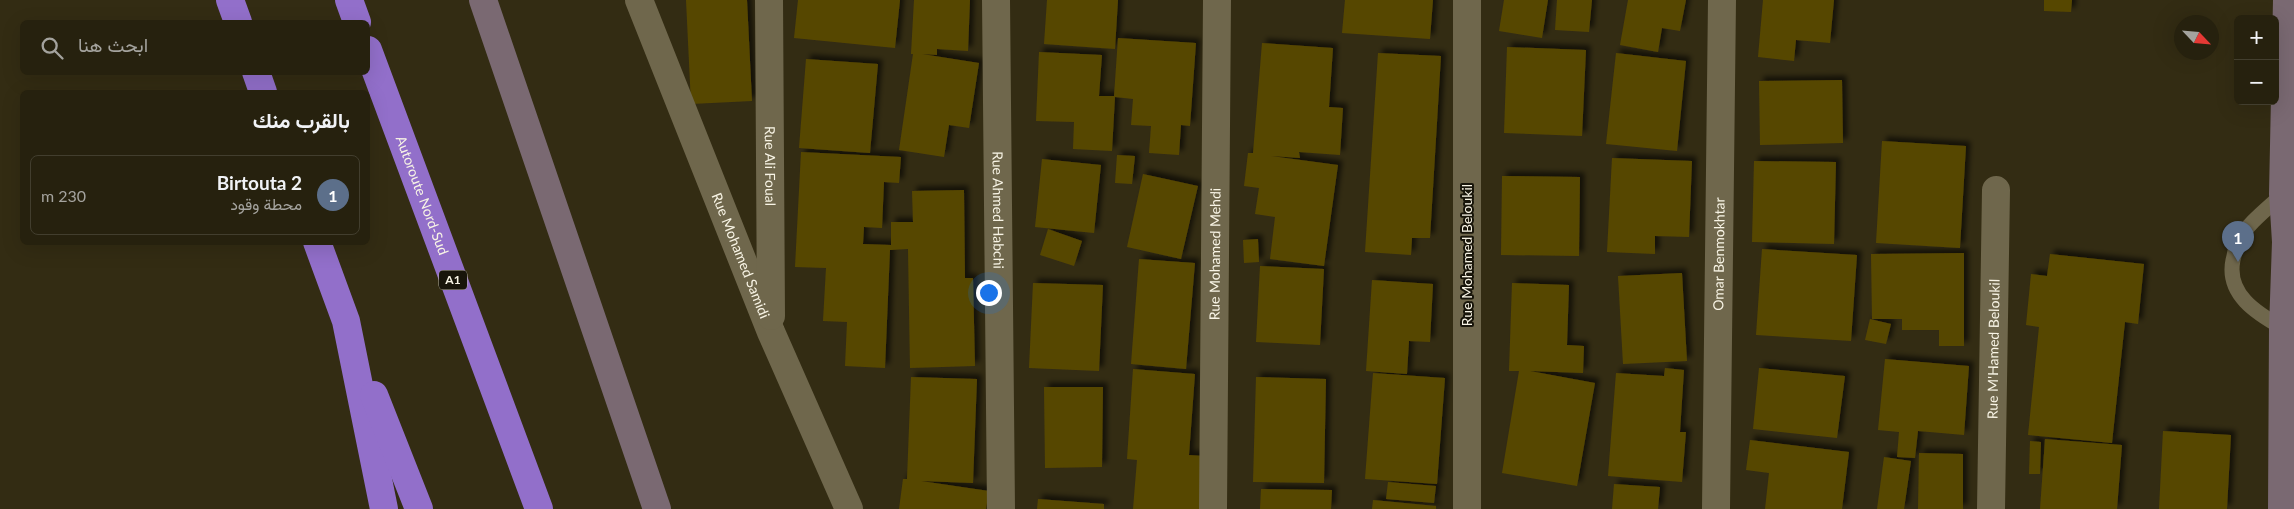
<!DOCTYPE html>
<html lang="ar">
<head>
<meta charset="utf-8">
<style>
  body { margin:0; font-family:Lato,Vazirmatn,sans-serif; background:#322e1c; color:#f1f3f6; direction:rtl }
  .controls { position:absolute; right:15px; top:15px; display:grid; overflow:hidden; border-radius:8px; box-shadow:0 5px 20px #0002 }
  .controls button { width:45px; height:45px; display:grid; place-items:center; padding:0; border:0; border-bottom:1px solid #423e2e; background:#26210e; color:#f1f3f6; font:25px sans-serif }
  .compass { position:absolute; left:2174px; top:15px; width:45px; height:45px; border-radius:50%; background:#26210e; box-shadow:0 5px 20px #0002; rotate:116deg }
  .you { position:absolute; left:988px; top:292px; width:18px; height:18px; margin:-12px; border:4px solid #fff; border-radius:50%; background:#1a73e8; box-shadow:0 0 0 8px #1a73e833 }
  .badge { display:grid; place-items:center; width:32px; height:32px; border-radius:50%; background:#b45309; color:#fff; font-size:16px; font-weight:700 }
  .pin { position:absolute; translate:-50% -41px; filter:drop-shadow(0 1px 2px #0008) }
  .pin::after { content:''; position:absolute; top:26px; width:18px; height:15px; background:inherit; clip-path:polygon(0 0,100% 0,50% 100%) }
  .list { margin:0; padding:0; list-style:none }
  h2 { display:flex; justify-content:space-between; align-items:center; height:65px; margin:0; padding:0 20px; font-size:21px }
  h2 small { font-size:16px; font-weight:400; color:#a4a39e }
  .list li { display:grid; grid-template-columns:32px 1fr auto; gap:15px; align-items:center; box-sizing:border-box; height:80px; margin:0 10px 10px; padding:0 10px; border:1px solid #423e2e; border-radius:8px }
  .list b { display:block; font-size:19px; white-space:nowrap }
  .list p { margin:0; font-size:16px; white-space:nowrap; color:#a4a39e }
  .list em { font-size:16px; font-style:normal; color:#a4a39e }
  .icon { flex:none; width:28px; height:28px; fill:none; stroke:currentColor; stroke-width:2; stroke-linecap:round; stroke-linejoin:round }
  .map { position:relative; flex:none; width:2294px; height:509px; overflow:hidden; direction:ltr }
  .search { position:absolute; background:#26210e; box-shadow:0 5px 20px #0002; left:20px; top:20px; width:350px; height:55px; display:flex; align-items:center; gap:12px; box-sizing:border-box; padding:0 18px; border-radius:8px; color:#a4a39e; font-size:19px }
  .panel { position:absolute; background:#26210e; box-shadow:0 5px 20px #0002; left:20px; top:90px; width:350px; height:155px; border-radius:8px; direction:rtl }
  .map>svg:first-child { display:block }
</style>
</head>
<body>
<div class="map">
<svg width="2294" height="509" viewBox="0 0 2294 509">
  <defs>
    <filter id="shadow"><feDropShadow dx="4.5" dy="-4.5" stdDeviation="2.5" flood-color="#0009"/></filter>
  </defs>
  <rect width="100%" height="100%" fill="#332c13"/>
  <path fill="#574706" filter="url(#shadow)" d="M686,0H747L752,101L691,104Z
    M798,0H900L895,48L794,38Z
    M914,0H970L968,51L937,49V55L922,54L979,63L969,128L949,125L944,157L899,150L913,54H911Z
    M1047,0H1118L1115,49L1044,44Z
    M1345,0H1433L1430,39L1342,33Z
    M1504,0H1548L1542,38L1499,31Z
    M1557,0H1592L1589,32L1555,30Z
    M1628,0H1686L1680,31L1662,28L1658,52L1620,45Z
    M1763,0H1834L1830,43L1796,40L1794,61L1758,57Z
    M2044,0H2072L2071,12L2044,11Z
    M1118,38L1196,43L1190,126L1181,125L1179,155L1149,153L1151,126L1131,125L1133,99L1115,97L1112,151L1073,149L1074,122L1036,121L1039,52L1102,55L1099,96H1114Z
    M1262,43L1333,48L1329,107L1343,108L1340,155L1299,152L1300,158L1271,156L1338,165L1324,266L1270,259L1275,217L1255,214L1259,188L1244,186L1248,153H1253Z
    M1507,47L1586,50L1582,136L1504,133Z
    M1378,53L1441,56L1430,238H1412L1411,255L1365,252Z
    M1616,53L1686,61L1677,151L1606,144Z
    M806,59L878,64L870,153L799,148Z
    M1842,80L1843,143L1760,145L1759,81Z
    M1882,141L1966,146L1960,248L1876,243Z
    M801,152L901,157L899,183L884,182L882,228L864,227L863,244L891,245V222H913L912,191L964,190L965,278H973L975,366L910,368L908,249L890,250L885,368L845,366L847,322L823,321L826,268L795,267Z
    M1117,155L1135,156L1132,184L1115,183Z
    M1612,158L1692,161L1689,237L1655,236V254L1607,252Z
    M1042,159L1101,165L1094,233L1035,227Z
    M1754,161L1836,162L1834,244L1752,242Z
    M1143,174L1198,186L1181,259L1127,247Z
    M1502,176L1580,177L1579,256L1501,255Z
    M1048,229L1082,241L1074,266L1040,255Z
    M1258,239L1259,262L1244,263L1243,240Z
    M1762,249L1857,255L1851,341L1756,335Z
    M1964,253V346H1939V330H1902V319H1872L1871,254Z
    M2050,254L2144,264L2138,324L2125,322L2112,443L2028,435L2039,327L2026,325L2031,274L2047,276Z
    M1139,259L1195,263L1186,369L1131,364Z
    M1260,266L1324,269L1320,345L1256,342Z
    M1682,273L1687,361L1623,364L1618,276Z
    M1372,280L1433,284L1430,342L1409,341L1407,374L1366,371Z
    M1033,283L1103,285L1099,371L1029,368Z
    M1512,283L1569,285L1567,345L1584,346L1583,373L1530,371L1595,383L1577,486L1502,473L1519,371H1509Z
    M1870,319L1891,324L1886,344L1865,340Z
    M1885,359L1969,366L1964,435L1918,431L1915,458L1897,457L1899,432L1878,430Z
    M1665,368L1684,370L1680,432H1686L1682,482L1608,476L1616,373L1664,376Z
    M1759,368L1845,376L1837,438L1753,429Z
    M1133,369L1195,374L1189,455L1204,456L1200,509H1133L1137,460L1127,459Z
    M1373,373L1445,378L1437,484L1365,479Z
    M911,377L977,379L973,483L921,481L989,491L986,509H899L903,479H907Z
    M1256,377L1326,379L1324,483L1253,482Z
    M1044,387H1103L1102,467L1045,468Z
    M2163,431L2231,435L2227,509H2159Z
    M2045,439L2122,445L2117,509H2040Z
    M1750,440L1849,452L1842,509H1765L1769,473L1746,470Z
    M2030,441L2041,442L2040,474H2029Z
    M1919,453L1963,454V509H1918Z
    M1884,457L1911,461L1904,509H1877Z
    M1388,482L1436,486L1434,503L1386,499Z
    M1614,484L1660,487L1658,509H1612Z
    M1261,489L1332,490L1331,509H1260Z
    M1038,499L1104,504V509H1037Z
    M1373,500L1436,506V509H1372Z"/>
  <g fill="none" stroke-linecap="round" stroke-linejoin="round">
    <path stroke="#6f674c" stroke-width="15" d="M2283,328C2256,313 2226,294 2233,260C2235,254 2235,246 2238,241C2248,223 2268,208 2283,194"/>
    <g stroke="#6f674c" stroke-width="28">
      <path id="s1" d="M639,0L771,332L849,509"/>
      <path id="s2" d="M769,0L771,316"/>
      <path id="s3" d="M996,0L1001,509"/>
      <path id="s4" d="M1213,509L1217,0"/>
      <path d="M1467,509V0"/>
      <path id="s5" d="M1716,509L1722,0"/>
      <path id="s6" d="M1991,509L1996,190"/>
    </g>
    <path stroke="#7a6972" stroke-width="28" d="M483,0L657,509
      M2282,509L2283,328L2286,242L2283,194L2287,0"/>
    <g stroke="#926fca" stroke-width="28">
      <path d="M230,0L238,22"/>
      <path d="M349,0L357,22"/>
      <path id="s7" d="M368,50L539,509"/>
      <path d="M256,72L263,92"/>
      <path d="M317,242L346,321L384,509"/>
      <path d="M374,395L419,509"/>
    </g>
  </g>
  <g text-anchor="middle" stroke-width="4" stroke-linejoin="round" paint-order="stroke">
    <rect fill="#18150a" stroke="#b5b1a3" stroke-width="1" x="439" y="270.5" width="28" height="19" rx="4"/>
    <g font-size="12" font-weight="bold" fill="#f8f4e5">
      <text x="453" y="284">A1</text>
    </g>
    <g font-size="14" fill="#f8f4e5" stroke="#18150a">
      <text dy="5" stroke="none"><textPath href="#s2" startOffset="166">Rue Ali Foual</textPath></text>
      <text dy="5" stroke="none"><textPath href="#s7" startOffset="155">Autoroute Nord-Sud</textPath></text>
      <text dy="5" stroke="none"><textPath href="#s3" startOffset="210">Rue Ahmed Habchi</textPath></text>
      <text dy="5" stroke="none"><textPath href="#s4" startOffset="255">Rue Mohamed Mehdi</textPath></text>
      <text dy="5" stroke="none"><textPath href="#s5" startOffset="255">Omar Benmokhtar</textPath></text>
      <text transform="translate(1467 255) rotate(-90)" y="5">Rue Mohamed Beloukil</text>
      <text dy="5" stroke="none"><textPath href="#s1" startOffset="275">Rue Mohamed Samidi</textPath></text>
      <text dy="5" stroke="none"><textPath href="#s6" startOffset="160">Rue M'Hamed Beloukil</textPath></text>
    </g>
  </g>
</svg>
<div class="controls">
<button>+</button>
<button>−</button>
</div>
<svg class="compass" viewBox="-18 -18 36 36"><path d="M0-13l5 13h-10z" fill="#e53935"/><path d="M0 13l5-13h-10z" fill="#a4a39e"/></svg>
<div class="you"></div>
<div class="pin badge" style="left:2238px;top:262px;background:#5c6f8a">1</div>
<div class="search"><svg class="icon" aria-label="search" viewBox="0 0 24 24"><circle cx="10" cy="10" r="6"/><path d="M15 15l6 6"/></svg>ابحث هنا</div>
<section class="panel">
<h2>بالقرب منك<small></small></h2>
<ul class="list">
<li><span class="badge" style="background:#5c6f8a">1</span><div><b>Birtouta 2</b><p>محطة وقود</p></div><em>230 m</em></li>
</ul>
</section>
</div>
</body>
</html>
